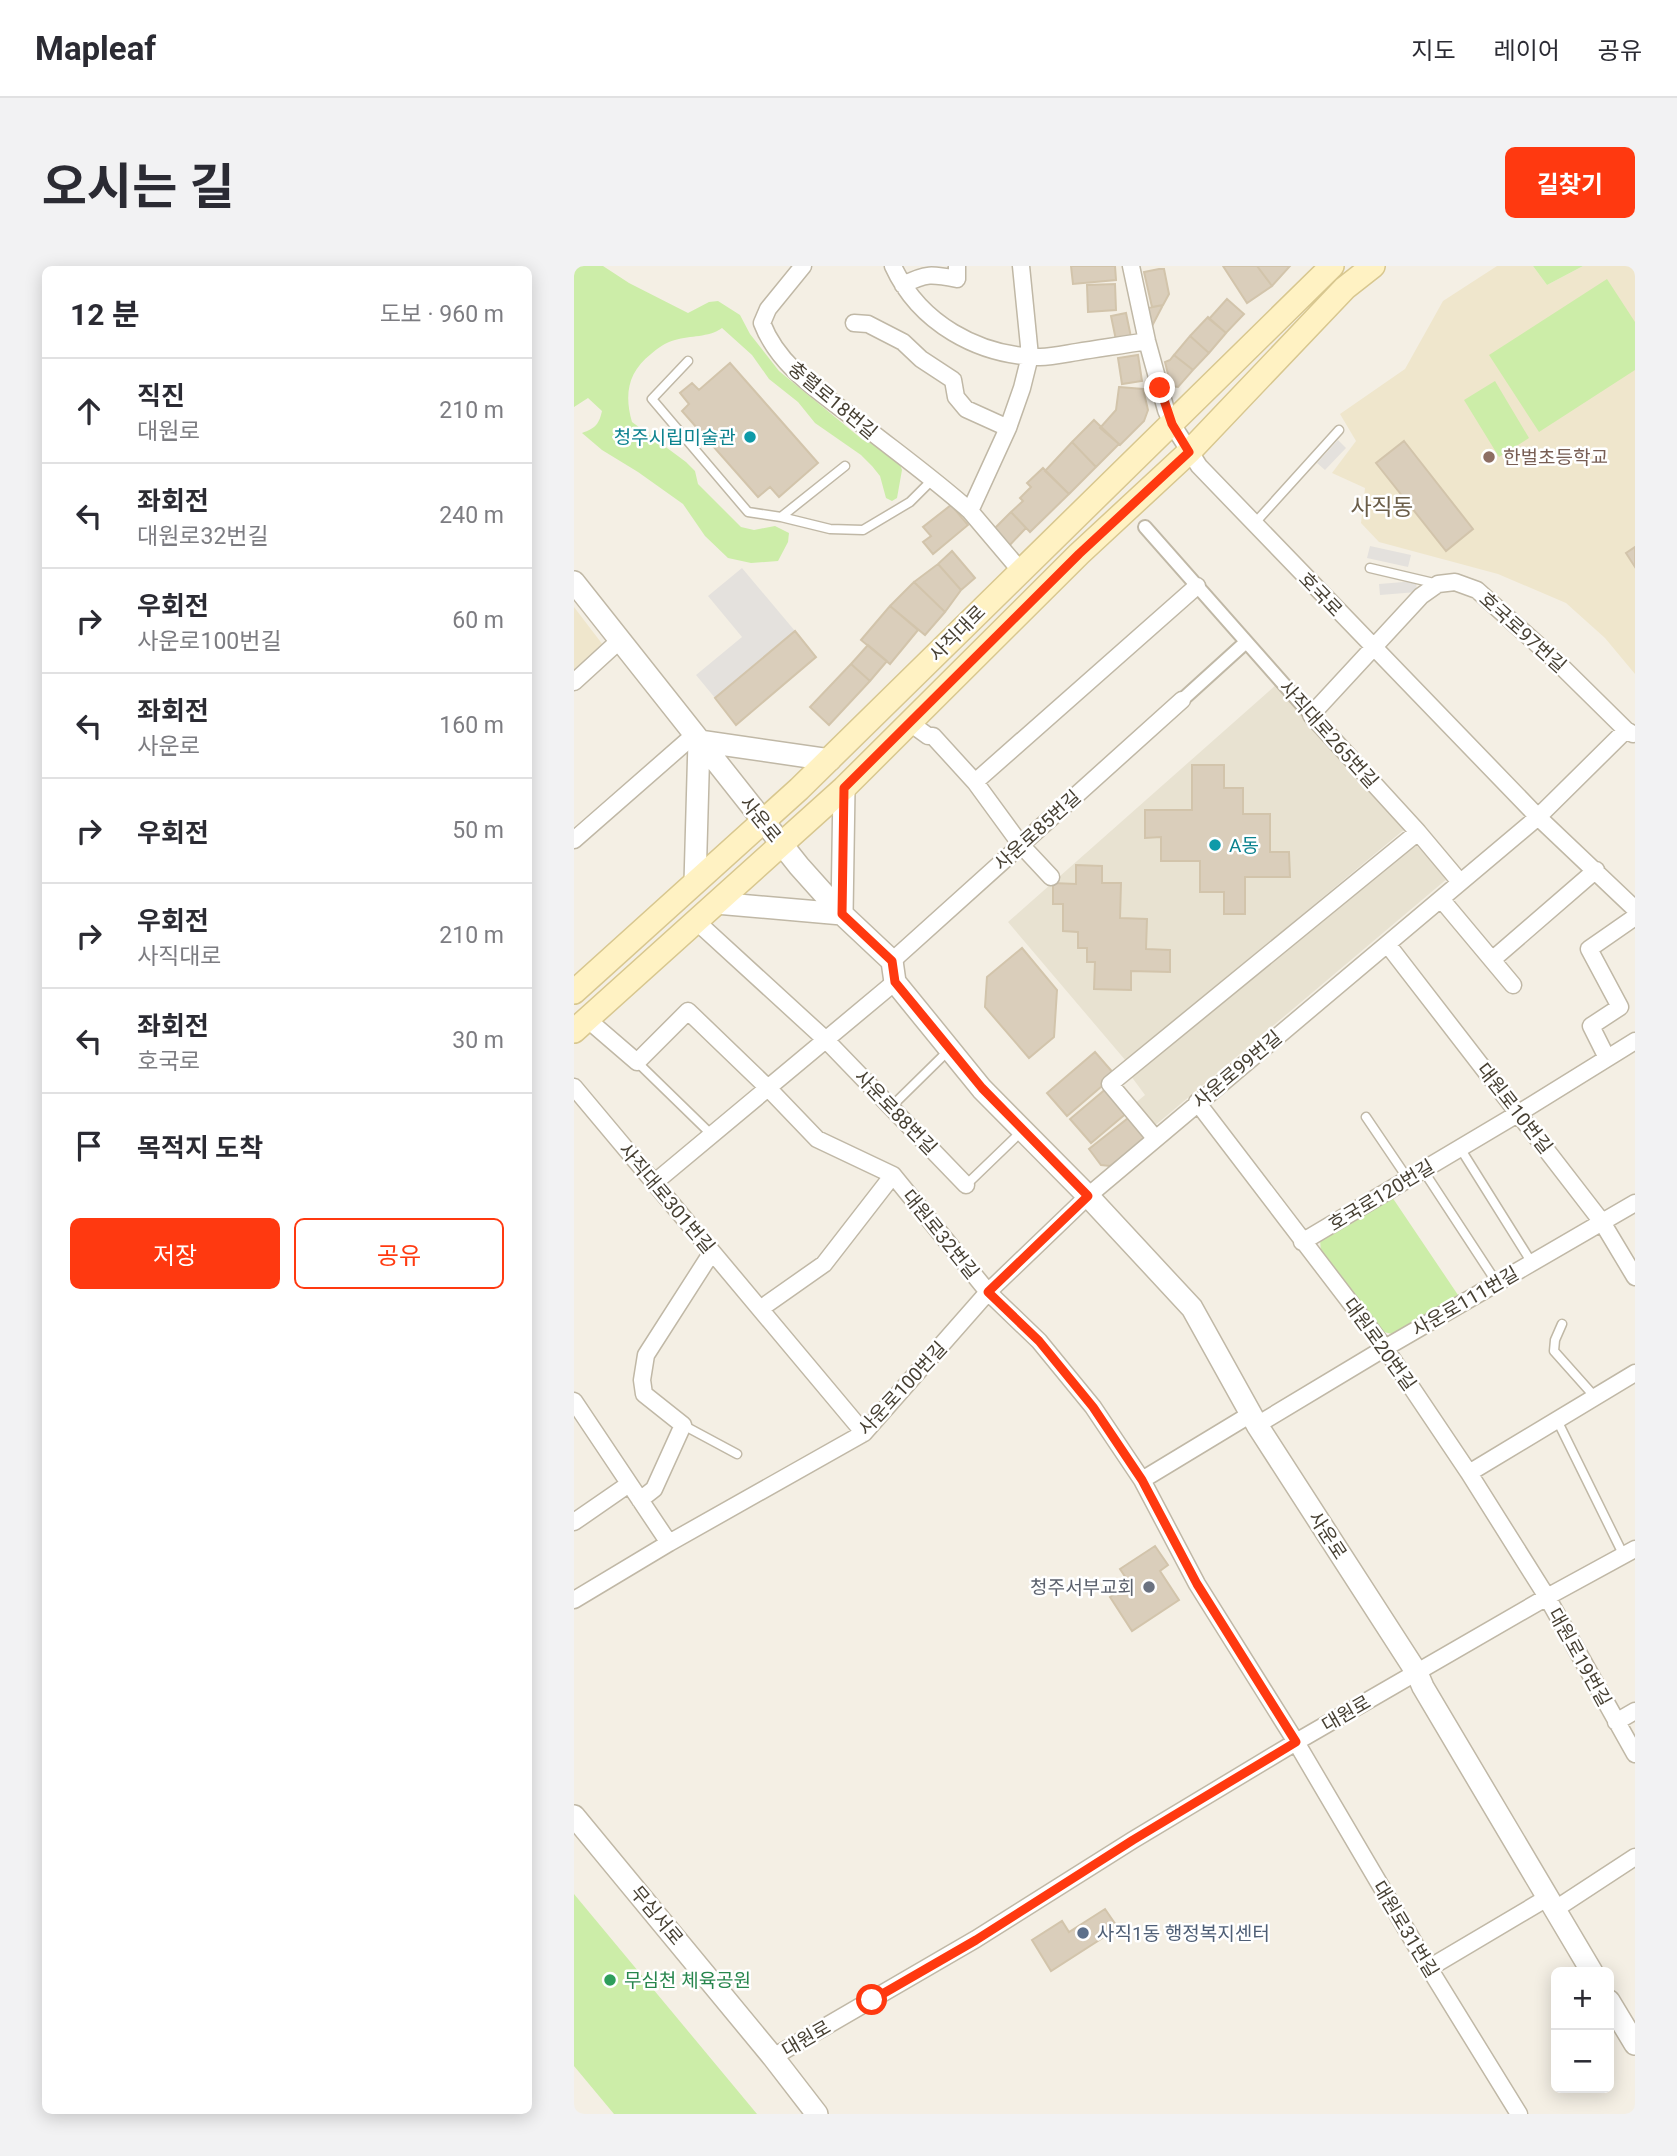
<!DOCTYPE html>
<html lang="ko">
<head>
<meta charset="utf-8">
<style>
  body { margin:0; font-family:Roboto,"Noto Sans KR",sans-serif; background:#f2f2f3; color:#2b2b33 }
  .controls { position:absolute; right:21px; bottom:21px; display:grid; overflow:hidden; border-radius:10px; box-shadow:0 4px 18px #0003 }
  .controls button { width:63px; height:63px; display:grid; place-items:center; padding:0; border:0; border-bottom:2px solid #e1e1e2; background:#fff; color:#2b2b33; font:35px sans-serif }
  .stop { position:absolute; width:21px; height:21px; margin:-16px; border:5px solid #ff3910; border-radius:50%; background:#fff }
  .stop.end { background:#ff3910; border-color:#fff; box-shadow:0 2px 7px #0008 }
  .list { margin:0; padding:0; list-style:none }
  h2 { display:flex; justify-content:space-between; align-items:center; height:91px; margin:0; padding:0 28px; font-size:30px }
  h2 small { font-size:23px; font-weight:400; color:#7c7c81 }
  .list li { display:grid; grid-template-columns:46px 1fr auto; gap:21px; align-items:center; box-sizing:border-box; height:105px; padding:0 28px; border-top:2px solid #e1e1e2 }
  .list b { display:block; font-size:26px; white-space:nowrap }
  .list p { margin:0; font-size:23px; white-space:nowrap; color:#7c7c81 }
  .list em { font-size:23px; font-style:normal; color:#7c7c81 }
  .actions { display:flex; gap:14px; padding:21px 28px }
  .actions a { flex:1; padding:16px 0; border:2px solid #ff3910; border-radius:10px; text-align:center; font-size:24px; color:#ff3910 }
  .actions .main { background:#ff3910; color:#fff }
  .icon { flex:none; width:38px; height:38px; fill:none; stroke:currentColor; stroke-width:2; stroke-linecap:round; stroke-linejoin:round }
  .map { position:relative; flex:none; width:1061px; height:1848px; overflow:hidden; border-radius:10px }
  header { display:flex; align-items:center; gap:42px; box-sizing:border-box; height:98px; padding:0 35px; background:#fff; border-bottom:2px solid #e1e1e2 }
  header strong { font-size:33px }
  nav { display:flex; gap:38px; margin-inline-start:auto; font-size:24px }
  .intro { display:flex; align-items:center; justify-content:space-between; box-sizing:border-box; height:168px; padding:0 42px }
  h1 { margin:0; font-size:49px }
  .button { padding:18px 32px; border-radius:10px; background:#ff3910; color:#fff; font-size:24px; font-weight:700 }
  main { display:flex; gap:42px; padding:0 42px }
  aside { flex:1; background:#fff; border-radius:10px; box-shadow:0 4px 18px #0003 }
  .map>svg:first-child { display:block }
</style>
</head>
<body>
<header>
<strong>Mapleaf</strong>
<nav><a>지도</a><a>레이어</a><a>공유</a></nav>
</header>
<div class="intro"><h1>오시는 길</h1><a class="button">길찾기</a></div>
<main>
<aside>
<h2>12 분<small>도보 · 960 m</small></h2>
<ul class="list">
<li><svg class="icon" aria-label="ahead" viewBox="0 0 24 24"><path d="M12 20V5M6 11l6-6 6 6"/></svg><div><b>직진</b><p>대원로</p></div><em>210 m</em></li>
<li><svg class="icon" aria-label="left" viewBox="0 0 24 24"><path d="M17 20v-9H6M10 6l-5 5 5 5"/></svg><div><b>좌회전</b><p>대원로32번길</p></div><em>240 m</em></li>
<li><svg class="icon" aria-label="right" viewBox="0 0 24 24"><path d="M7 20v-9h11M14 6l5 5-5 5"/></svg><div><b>우회전</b><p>사운로100번길</p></div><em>60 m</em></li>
<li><svg class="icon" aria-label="left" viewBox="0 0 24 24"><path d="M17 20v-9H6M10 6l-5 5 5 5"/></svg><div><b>좌회전</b><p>사운로</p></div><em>160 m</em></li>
<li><svg class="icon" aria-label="right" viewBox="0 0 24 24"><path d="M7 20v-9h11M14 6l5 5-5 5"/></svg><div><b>우회전</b></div><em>50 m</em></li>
<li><svg class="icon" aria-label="right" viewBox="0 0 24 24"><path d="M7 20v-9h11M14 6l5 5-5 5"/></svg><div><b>우회전</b><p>사직대로</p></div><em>210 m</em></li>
<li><svg class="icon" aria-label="left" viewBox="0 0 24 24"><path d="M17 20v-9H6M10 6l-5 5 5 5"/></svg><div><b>좌회전</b><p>호국로</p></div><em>30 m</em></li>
<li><svg class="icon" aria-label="arrive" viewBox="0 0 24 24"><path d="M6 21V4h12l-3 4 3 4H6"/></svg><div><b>목적지 도착</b></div></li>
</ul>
<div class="actions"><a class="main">저장</a><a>공유</a></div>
</aside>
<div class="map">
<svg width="1061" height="1848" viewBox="0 0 1061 1848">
  <rect width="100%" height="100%" fill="#f4efe4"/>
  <path fill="#e8e2d1" d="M702,419L832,562L552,795L434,656Z
    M838,575L874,612L578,862L559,839L571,829L554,806Z"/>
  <path fill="#efe6cc" d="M923,0H959L973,19L1009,0H1061V408L1031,372L992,337L924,308L805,276L787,257L791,222L758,207L782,175L766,148L831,103L869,35Z
    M0,341L29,379L0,404Z"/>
  <path fill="#cceda8" d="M0,0H29L55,17L114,47L135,36L144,35L166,49L176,68L205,105L289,174L311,183L324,193L328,204L323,232L318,235L312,232L306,210L298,200L287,189L241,157L224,136L195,113L178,89L148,62C134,72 117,69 101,74C92,76 84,82 77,88C54,106 50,128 58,156L112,196L121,205L124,218L167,261L180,264L201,260L215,267L214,276L204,295L177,297L154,292L131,270L109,238L64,206L28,184L8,167C22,162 25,158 28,145L14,132L0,141Z
    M959,0H1009L973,19Z
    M1033,13L1061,56V104L965,166L915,89Z
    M921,115L955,172L925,191L890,134Z
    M816,928L884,1029L818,1068L806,1065L747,989L746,972Z
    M0,1628L183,1848H40L0,1800Z"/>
  <path fill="#e4e1dd" d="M764,174L772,182L751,204L743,197Z
    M796,280L837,289L834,301L793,292Z
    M168,302L221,365L141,432L122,409L168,371L134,330Z
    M842,315L843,326L806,329L805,318Z"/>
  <path fill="#dacebb" stroke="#d2c4ab" stroke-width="2" d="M497,0H541L542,14L499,18Z
    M649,0H683L698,20L673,37Z
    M683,0H716L698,20Z
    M585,3H590L595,28L589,39L578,41L570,6Z
    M541,18L542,44L514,46L513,19Z
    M653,33L670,48L652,67L635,53Z
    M589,39L578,60L574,42Z
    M552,47L557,71L542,74L537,50Z
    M634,51L652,67L635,87L616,70Z
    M616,70L635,87L619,104L600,89Z
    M564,89L568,115L548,118L544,92Z
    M600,89L619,104L604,121L597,120L591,96L596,94Z
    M156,97L244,197L205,231L196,221L184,231L108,145L115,138L106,127L118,117L125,124Z
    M545,121L569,123L574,144L570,155L546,179L526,162L542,144Z
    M520,154L545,178L522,201L498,176Z
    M830,175L899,263L872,285L802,197Z
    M498,176L522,201L495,228L471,205Z
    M469,202L495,228L456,266L437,246L449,235L446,232L457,221L453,217Z
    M377,239L394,259L359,288L349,276L357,270L349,261Z
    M437,246L452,262L433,282L416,267Z
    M1061,281V301L1052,287Z
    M378,285L401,312L387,324L364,298Z
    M364,298L387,324L371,346L340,316Z
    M340,316L371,346L351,369L316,340Z
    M316,340L344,364L316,398L287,374Z
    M221,365L242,391L162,459L141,432Z
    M294,379L313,395L296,415L277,398Z
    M277,398L296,415L255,459L236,441Z
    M618,499H650V522H669V548H696V586H715L716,611H671V648H650V626H626V595H587V571L571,572V544H618Z
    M502,599L528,600V617H547L546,652L573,653L572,683L596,684V706L557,705V724L520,723L521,696H513V682H504V666L489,665V638H479V617L502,618Z
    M448,682L483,724L480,771L455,792L411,741L413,711Z
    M521,786L541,809L493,850L473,827Z
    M533,822L554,846L517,877L496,853Z
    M558,849L575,870L536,900L527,899L515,883Z
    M581,1280L594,1299L586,1305L605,1334L558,1365L536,1331L556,1318L546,1303Z
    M531,1643L544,1662L477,1705L458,1674L488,1655L495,1666Z"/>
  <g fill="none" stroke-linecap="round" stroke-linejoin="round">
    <defs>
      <path id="service" d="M114,95L78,133L174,246L207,251
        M271,200L207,251L256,263L289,264L336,236L359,213
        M680,258L765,164
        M796,302L864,318
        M63,796L138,869
        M317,841L374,785
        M792,851L834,913
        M886,882L958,997
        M849,904L923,1017
        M392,919L448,865
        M988,1058L981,1074L980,1085L1021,1131
        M983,1154L1050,1290
        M109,1159L163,1188"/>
      <path id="pedestrian" d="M571,261L737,449
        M608,434L672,376"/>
      <path id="minor" d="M229,0L194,43L188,57C204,99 243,124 277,150C317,182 358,211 396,245
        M319,0C345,57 404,90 466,91C478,91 491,88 503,86C527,82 550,79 573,75
        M557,0L573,75L592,144L598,158L625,200L964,551L1061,643
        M329,19C352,7 358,8 383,13V0
        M280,57L294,58L329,76L347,93L379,114L382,131L392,143L434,162
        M446,304L396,245L434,162L448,122L456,90L447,0
        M0,416L46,374
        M336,457L354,470H359L401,516L447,579L477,611
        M401,516L623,320
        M0,574L120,469
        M886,616L844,566L737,449L847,330L864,318L881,316L903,324L983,396L1052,464L1059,468
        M867,633L939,719
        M122,655L252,774L392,919
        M814,679L1028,956L1061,1011
        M918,694L1022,604
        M318,695L608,434
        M13,753L63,796L114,745L195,823L243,873L319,909L414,1026L465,1075L519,1141L568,1214L623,1318L722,1476L855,1702L945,1848
        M1033,792L1017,760L1046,741L1015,683L1061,651
        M0,821L290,1167
        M623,836L811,1082L895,1207L973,1331L1061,1488
        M581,872L536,818L844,566
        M80,917L321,716
        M728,976L945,847L1061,775
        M186,1043L250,998L319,909
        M0,1135L95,1277
        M683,1159L811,1082L1061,937
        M895,1207L1061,1107
        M568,1214L677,1148
        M66,1234L80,1223L109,1159L70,1128L68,1114L72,1089L138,986
        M0,1256L55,1218
        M0,1334L95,1277L290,1167L414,1026L514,930L964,551L1052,464
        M1042,1456L1061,1445
        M980,1644L1061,1591
        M855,1702L973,1632
        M199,1791L402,1673L559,1574L722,1476L973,1331L1061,1283"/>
      <path id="tertiary" d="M0,316L225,600L268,648L318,695L321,716L408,823L514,930L618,1042L683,1159L843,1407L849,1421L1018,1706
        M125,475L256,494
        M121,617L125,475
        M142,637L268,648
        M268,648L270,522
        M0,1550L199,1791L243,1848
        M1035,1735L1061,1778"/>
      <path id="secondary" d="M0,726L225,523L758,0
        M0,765L270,522L505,288L615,186L771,22L799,0"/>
    </defs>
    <use href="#service" stroke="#c0b8a6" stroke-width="11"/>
    <use href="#pedestrian" stroke="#c0b8a6" stroke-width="16"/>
    <use href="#minor" stroke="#c0b8a6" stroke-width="19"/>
    <use href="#tertiary" stroke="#c0b8a6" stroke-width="24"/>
    <use href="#secondary" stroke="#d8c78f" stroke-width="26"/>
    <use href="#service" stroke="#fff" stroke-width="8"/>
    <use href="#pedestrian" stroke="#fff" stroke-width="12"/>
    <use href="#minor" stroke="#fff" stroke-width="16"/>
    <use href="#tertiary" stroke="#fff" stroke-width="21"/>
    <use href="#secondary" stroke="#fff2c3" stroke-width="23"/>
  </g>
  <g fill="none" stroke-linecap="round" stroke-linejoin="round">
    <path stroke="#ff3910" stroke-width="9" d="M298,1734L402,1674L559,1574L722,1476L623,1318L568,1214L519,1141L465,1075L414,1026L514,930L408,822L321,716L318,695L268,648L270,522L505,288L615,186L598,158L586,122"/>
  </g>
  <g fill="#0f9aa8" stroke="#fff" stroke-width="2.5">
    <circle cx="176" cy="171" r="7"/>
    <circle cx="641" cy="579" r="7"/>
  </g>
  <circle fill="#8d6e63" stroke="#fff" stroke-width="2.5" cx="915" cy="191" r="7"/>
  <circle fill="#6b7280" stroke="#fff" stroke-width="2.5" cx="575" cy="1321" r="7"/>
  <circle fill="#5c6f8a" stroke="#fff" stroke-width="2.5" cx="509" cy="1667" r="7"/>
  <circle fill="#2e9e5b" stroke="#fff" stroke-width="2.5" cx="36" cy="1714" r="7"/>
  <g text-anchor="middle" stroke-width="5" stroke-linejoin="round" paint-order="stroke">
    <g font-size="19" fill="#474033" stroke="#fff">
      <text transform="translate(259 134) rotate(40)" y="7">충렬로18번길</text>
      <text transform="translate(747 328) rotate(46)" y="7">호국로</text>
      <text transform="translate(949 366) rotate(42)" y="7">호국로97번길</text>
      <text transform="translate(383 367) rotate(-45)" y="7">사직대로</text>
      <text transform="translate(755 468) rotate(48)" y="7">사직대로265번길</text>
      <text transform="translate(187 553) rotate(51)" y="7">사운로</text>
      <text transform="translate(463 564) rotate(-42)" y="7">사운로85번길</text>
      <text transform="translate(663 803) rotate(-40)" y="7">사운로99번길</text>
      <text transform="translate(941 842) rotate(52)" y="7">대원로10번길</text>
      <text transform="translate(322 846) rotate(46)" y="7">사운로88번길</text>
      <text transform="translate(807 929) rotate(-31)" y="7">호국로120번길</text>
      <text transform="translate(93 932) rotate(50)" y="7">사직대로301번길</text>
      <text transform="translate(367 968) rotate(51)" y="7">대원로32번길</text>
      <text transform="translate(891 1035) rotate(-30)" y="7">사운로111번길</text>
      <text transform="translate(806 1078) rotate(54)" y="7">대원로20번길</text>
      <text transform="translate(328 1122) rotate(-47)" y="7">사운로100번길</text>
      <text transform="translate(754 1269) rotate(57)" y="7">사운로</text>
      <text transform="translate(1006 1391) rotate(61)" y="7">대원로19번길</text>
      <text transform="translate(772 1447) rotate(-30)" y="7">대원로</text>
      <text transform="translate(83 1649) rotate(50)" y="7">무심서로</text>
      <text transform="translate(832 1663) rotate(59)" y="7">대원로31번길</text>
      <text transform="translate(232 1772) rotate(-30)" y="7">대원로</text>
    </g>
    <g font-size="19" fill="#0d838f" stroke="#fff" text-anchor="end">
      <text x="162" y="178">청주시립미술관</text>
      <text x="655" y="586" text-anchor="start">A동</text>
    </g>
    <g font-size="19" fill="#785e54" stroke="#fff" text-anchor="start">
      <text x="929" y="198">한벌초등학교</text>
    </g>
    <g font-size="19" fill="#5b616d" stroke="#fff" text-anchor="end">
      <text x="561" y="1328">청주서부교회</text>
    </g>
    <g font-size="19" fill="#4e5e75" stroke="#fff" text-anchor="start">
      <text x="523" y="1674">사직1동 행정복지센터</text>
    </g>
    <g font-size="19" fill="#27864d" stroke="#fff" text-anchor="start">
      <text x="50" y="1721">무심천 체육공원</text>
    </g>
    <g font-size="23" fill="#6b5e49" stroke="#fff">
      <text x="808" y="249">사직동</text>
    </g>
  </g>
</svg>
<div class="controls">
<button>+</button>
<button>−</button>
</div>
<div class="stop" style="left:298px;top:1734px"></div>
<div class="stop end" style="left:586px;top:122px"></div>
</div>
</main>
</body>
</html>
